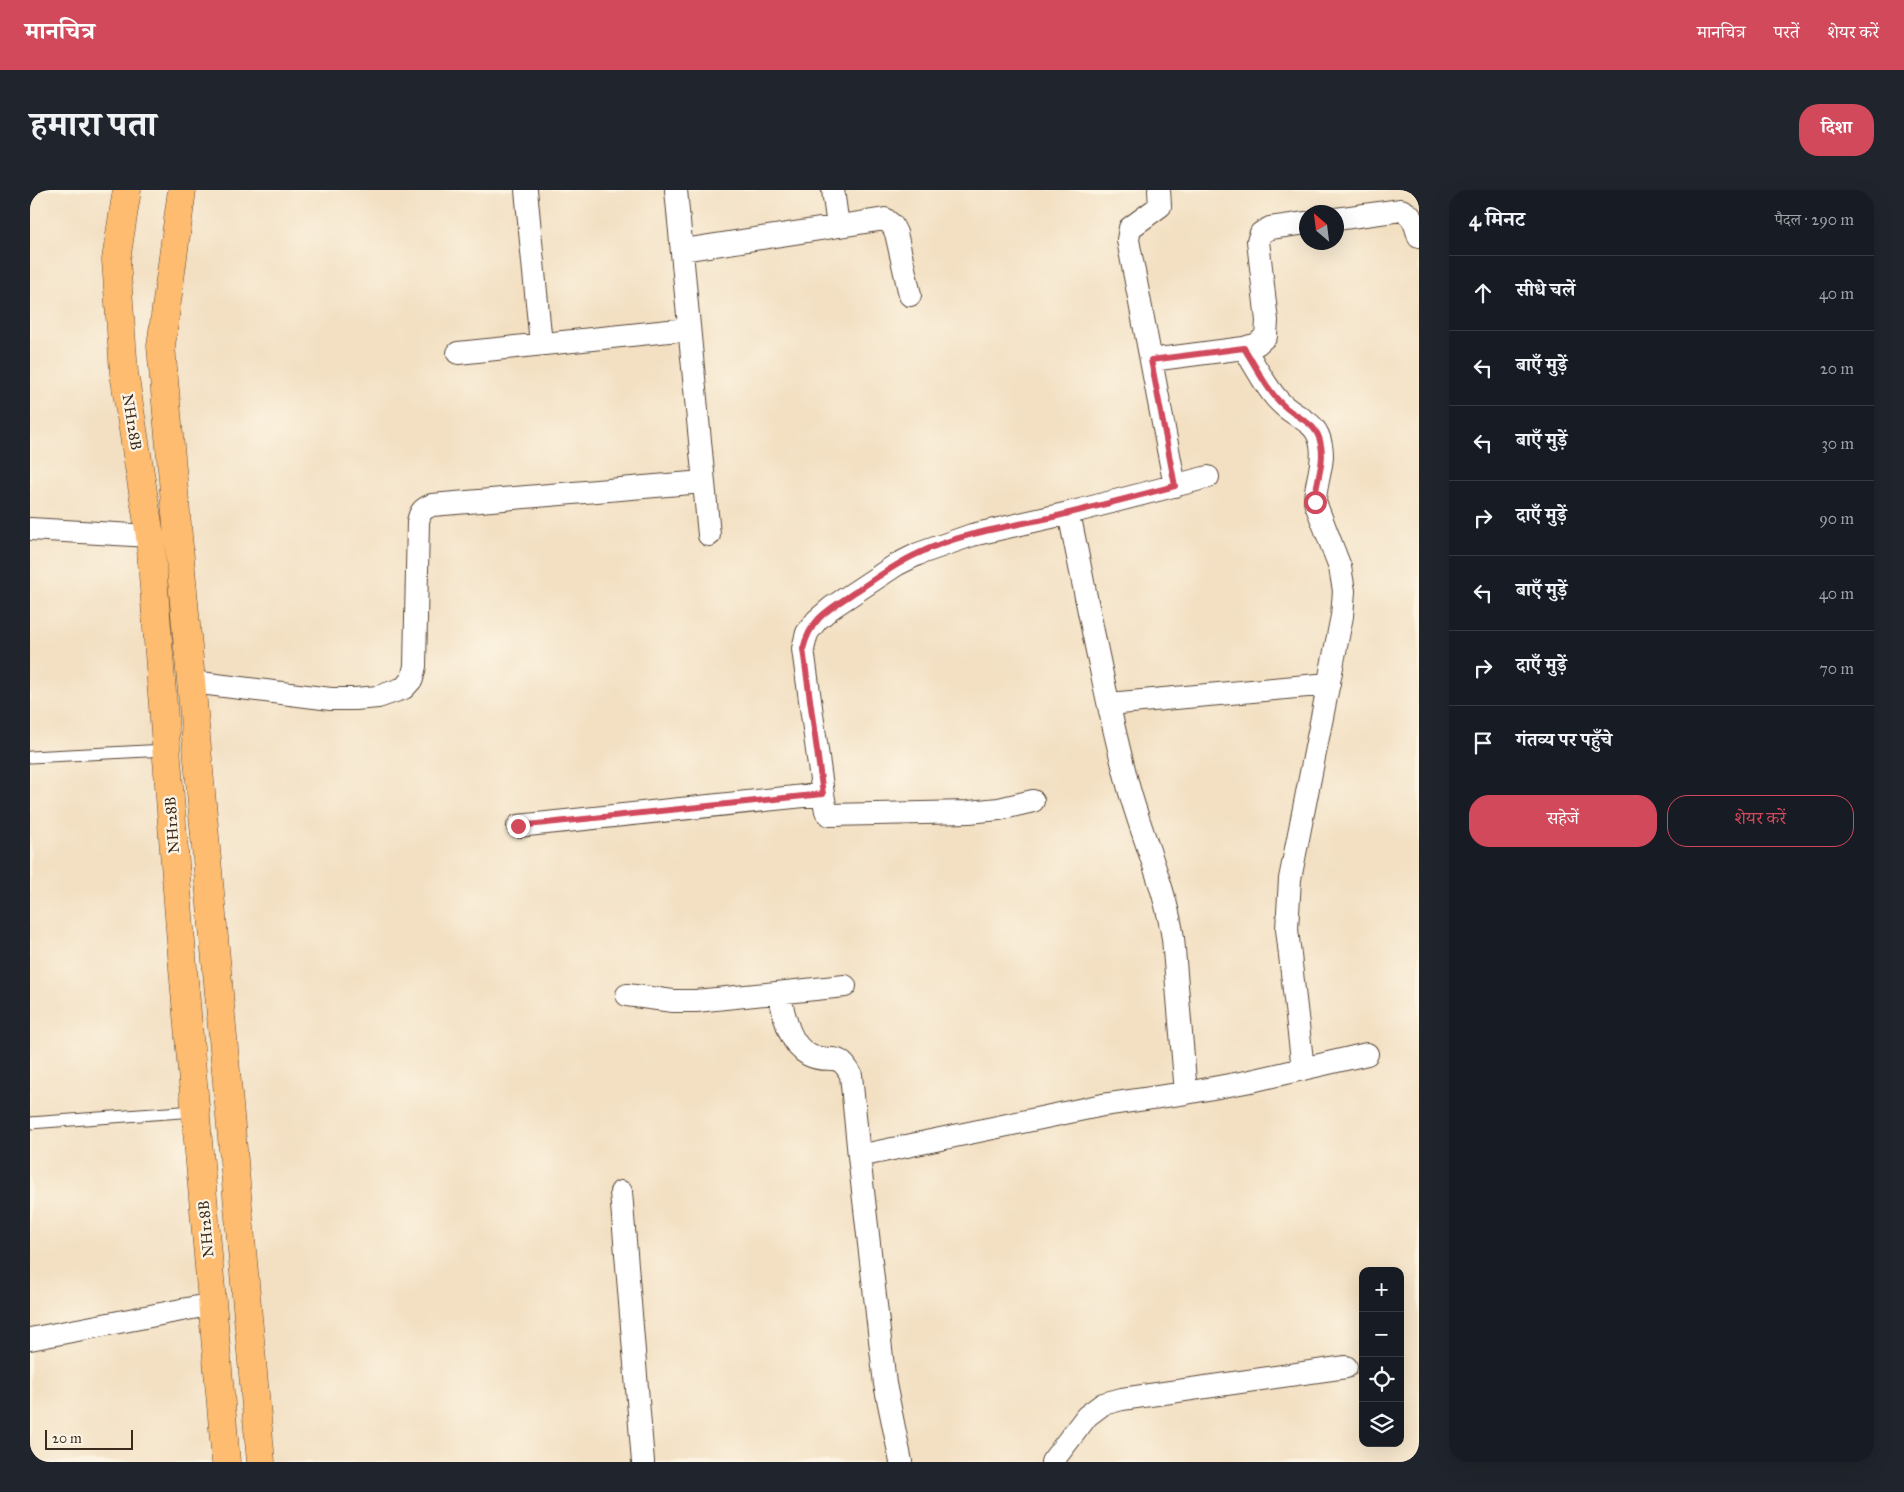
<!DOCTYPE html>
<html lang="hi">
<head>
<meta charset="utf-8">
<style>
  body { margin:0; font-family:"IM FELL Great Primer","Noto Serif Devanagari",serif; background:#20242c; color:#f1f3f6 }
  .controls { position:absolute; right:15px; bottom:15px; display:grid; overflow:hidden; border-radius:10px; box-shadow:0 5px 20px #0002 }
  .controls button { width:45px; height:45px; display:grid; place-items:center; padding:0; border:0; border-bottom:1px solid #363941; background:#171b24; color:#f1f3f6; font:25px sans-serif }
  .compass { position:absolute; left:1269px; top:15px; width:45px; height:45px; border-radius:50%; background:#171b24; box-shadow:0 5px 20px #0002; rotate:332deg }
  .scale { position:absolute; left:15px; bottom:12px; width:88px; box-sizing:border-box; padding-left:5px; border:2px solid #3b2a1e; border-top:0; font-size:14px; line-height:18px; white-space:nowrap; color:#3b2a1e; -webkit-text-stroke:4px #fcf5e5; paint-order:stroke }
  .stop { position:absolute; width:15px; height:15px; margin:-11px; border:4px solid #d1495b; border-radius:50%; background:#fff }
  .stop.end { background:#d1495b; border-color:#fff; box-shadow:0 1px 5px #0008 }
  .list { margin:0; padding:0; list-style:none }
  h2 { display:flex; justify-content:space-between; align-items:center; height:65px; margin:0; padding:0 20px; font-size:21px }
  h2 small { font-size:16px; font-weight:400; color:#9ea1a6 }
  .list li { display:grid; grid-template-columns:32px 1fr auto; gap:15px; align-items:center; box-sizing:border-box; height:75px; padding:0 20px; border-top:1px solid #363941 }
  .list b { display:block; font-size:19px; white-space:nowrap }
  .list em { font-size:16px; font-style:normal; color:#9ea1a6 }
  .actions { display:flex; gap:10px; padding:15px 20px }
  .actions a { flex:1; padding:11px 0; border:1px solid #d1495b; border-radius:20px; text-align:center; font-size:18px; color:#d1495b }
  .actions .main { background:#d1495b; color:#fff }
  .icon { flex:none; width:28px; height:28px; fill:none; stroke:currentColor; stroke-width:2; stroke-linecap:round; stroke-linejoin:round }
  .map { position:relative; flex:none; width:1389px; height:1272px; overflow:hidden; border-radius:20px }
  header { display:flex; align-items:center; gap:30px; box-sizing:border-box; height:70px; padding:0 25px; background:#d1495b; color:#fff }
  header strong { font-size:24px }
  nav { display:flex; gap:28px; margin-inline-start:auto; font-size:18px }
  .intro { display:flex; align-items:center; justify-content:space-between; box-sizing:border-box; height:120px; padding:0 30px }
  h1 { margin:0; font-size:35px }
  .button { padding:12px 22px; border-radius:20px; background:#d1495b; color:#fff; font-size:18px; font-weight:700 }
  main { display:flex; gap:30px; padding:0 30px }
  aside { flex:1; background:#171b24; border-radius:20px; box-shadow:0 5px 20px #0002 }
  .map>svg:first-child { display:block }
</style>
</head>
<body>
<header>
<strong>मानचित्र</strong>
<nav><a>मानचित्र</a><a>परतें</a><a>शेयर करें</a></nav>
</header>
<div class="intro"><h1>हमारा पता</h1><a class="button">दिशा</a></div>
<main>
<div class="map">
<svg width="1389" height="1272" viewBox="0 0 1389 1272">
  <rect width="100%" height="100%" fill="#fcf5e5"/>
  <filter id="ink" filterUnits="userSpaceOnUse"><feTurbulence type="fractalNoise" baseFrequency=".02" numOctaves="2"/><feDisplacementMap in="SourceGraphic" scale="10" xChannelSelector="R" yChannelSelector="G"/><feConvolveMatrix kernelMatrix="1 2 1 2 8 2 1 2 1" color-interpolation-filters="sRGB"/></filter>
  <filter id="wash" filterUnits="userSpaceOnUse"><feTurbulence type="fractalNoise" baseFrequency=".0096" numOctaves="4" result="noise"/><feDisplacementMap in="SourceGraphic" scale="20" xChannelSelector="R" yChannelSelector="G"/><feGaussianBlur stdDeviation="1.12" result="paint"/><feColorMatrix in="noise" values="0 0 0 0 0 0 0 0 0 0 0 0 0 0 0 0 0 1.4 0 .05"/><feComposite in="paint" operator="in"/></filter>
  <g filter="url(#wash)">
    <rect width="100%" height="100%" fill="#f3e0c3"/>
  </g>
  <g filter="url(#ink)">
    <g fill="none" stroke-linecap="round" stroke-linejoin="round">
      <defs>
        <path id="service" d="M0,567L136,560
          M0,933L165,921"/>
        <path id="minor" d="M496,0L511,154
          M646,0L679,345
          M803,0L808,36
          M1129,0L1130,16L1100,38L1098,50L1145,296
          M1306,29L1371,20C1384,25 1385,35 1389,47
          M653,60L855,29L862,35L866,43L880,105
          M1214,158C1225,175 1238,202 1253,215C1269,230 1287,231 1291,255C1295,273 1285,293 1285,312L1310,377L1314,401L1312,426L1260,689L1257,739L1273,879
          M428,163L658,139
          M1121,170L1214,158L1227,154L1236,146L1237,131L1228,51L1231,43L1240,38L1276,33
          M1039,323C1058,415 1075,508 1099,599C1113,649 1135,697 1143,748L1156,903
          M0,339L120,346
          M162,492L301,509H325L348,507L374,498L382,489L385,476L388,332C390,322 392,319 402,315L673,292
          M1079,514L1299,494
          M1003,611L969,619L939,622L800,625L796,621L793,604L773,459L777,443L787,430L801,418L866,375L888,364L942,345L1039,323L1178,287
          M488,636L793,604
          M749,803C754,823 758,854 779,865C799,875 808,859 821,885L829,966L855,1194L871,1272
          M597,805L643,811H666L815,796
          M829,966L1073,915L1156,903L1221,891L1337,864
          M591,1002L613,1272
          M0,1149L183,1114
          M1022,1272L1057,1226L1073,1214L1092,1209L1316,1177"/>
        <path id="trunk" d="M97,0L86,70L94,183L120,346L153,778L196,1272
          M152,0L131,156L231,1272"/>
      </defs>
      <use href="#service" stroke="#574537" stroke-width="13"/>
      <use href="#minor" stroke="#574537" stroke-width="24"/>
      <use href="#trunk" stroke="#574537" stroke-width="29"/>
      <use href="#service" stroke="#fff" stroke-width="11"/>
      <use href="#minor" stroke="#fff" stroke-width="22"/>
      <use href="#trunk" stroke="#febc70" stroke-width="28"/>
    </g>
  </g>
  <g fill="none" stroke-linecap="round" stroke-linejoin="round" filter="url(#ink)">
    <path stroke="#d1495b" stroke-width="6" d="M488,636L793,604L773,459C781,427 800,419 825,402C845,389 865,374 887,364C928,344 975,337 1019,328C1061,318 1103,307 1145,296L1121,170L1214,158C1225,175 1238,202 1253,215C1268,230 1287,231 1291,255C1295,274 1285,293 1285,312"/>
  </g>
  <g text-anchor="middle" stroke-width="4.5" stroke-linejoin="round" paint-order="stroke">
    <g font-size="15" fill="#3b2a1e" stroke="#fcf5e5">
      <text transform="translate(102 232) rotate(81)" y="5">NH128B</text>
      <text transform="translate(142 635) rotate(-94)" y="5">NH128B</text>
      <text transform="translate(176 1039) rotate(-95)" y="5">NH128B</text>
    </g>
  </g>
</svg>
<div class="controls">
<button>+</button>
<button>−</button>
<button><svg class="icon" aria-label="locate" viewBox="0 0 24 24"><circle cx="12" cy="12" r="6"/><path d="M12 2v4M12 18v4M2 12h4M18 12h4"/></svg></button>
<button><svg class="icon" aria-label="layers" viewBox="0 0 24 24"><path d="M12 4l9 5-9 5-9-5zM3 14l9 5 9-5"/></svg></button>
</div>
<svg class="compass" viewBox="-18 -18 36 36"><path d="M0-13l5 13h-10z" fill="#e53935"/><path d="M0 13l5-13h-10z" fill="#9ea1a6"/></svg>
<div class="scale">20 m</div>
<div class="stop" style="left:1285px;top:312px"></div>
<div class="stop end" style="left:488px;top:636px"></div>
</div>
<aside>
<h2>4 मिनट<small>पैदल · 290 m</small></h2>
<ul class="list">
<li><svg class="icon" aria-label="ahead" viewBox="0 0 24 24"><path d="M12 20V5M6 11l6-6 6 6"/></svg><div><b>सीधे चलें</b></div><em>40 m</em></li>
<li><svg class="icon" aria-label="left" viewBox="0 0 24 24"><path d="M17 20v-9H6M10 6l-5 5 5 5"/></svg><div><b>बाएँ मुड़ें</b></div><em>20 m</em></li>
<li><svg class="icon" aria-label="left" viewBox="0 0 24 24"><path d="M17 20v-9H6M10 6l-5 5 5 5"/></svg><div><b>बाएँ मुड़ें</b></div><em>30 m</em></li>
<li><svg class="icon" aria-label="right" viewBox="0 0 24 24"><path d="M7 20v-9h11M14 6l5 5-5 5"/></svg><div><b>दाएँ मुड़ें</b></div><em>90 m</em></li>
<li><svg class="icon" aria-label="left" viewBox="0 0 24 24"><path d="M17 20v-9H6M10 6l-5 5 5 5"/></svg><div><b>बाएँ मुड़ें</b></div><em>40 m</em></li>
<li><svg class="icon" aria-label="right" viewBox="0 0 24 24"><path d="M7 20v-9h11M14 6l5 5-5 5"/></svg><div><b>दाएँ मुड़ें</b></div><em>70 m</em></li>
<li><svg class="icon" aria-label="arrive" viewBox="0 0 24 24"><path d="M6 21V4h12l-3 4 3 4H6"/></svg><div><b>गंतव्य पर पहुँचे</b></div></li>
</ul>
<div class="actions"><a class="main">सहेजें</a><a>शेयर करें</a></div>
</aside>
</main>
</body>
</html>
